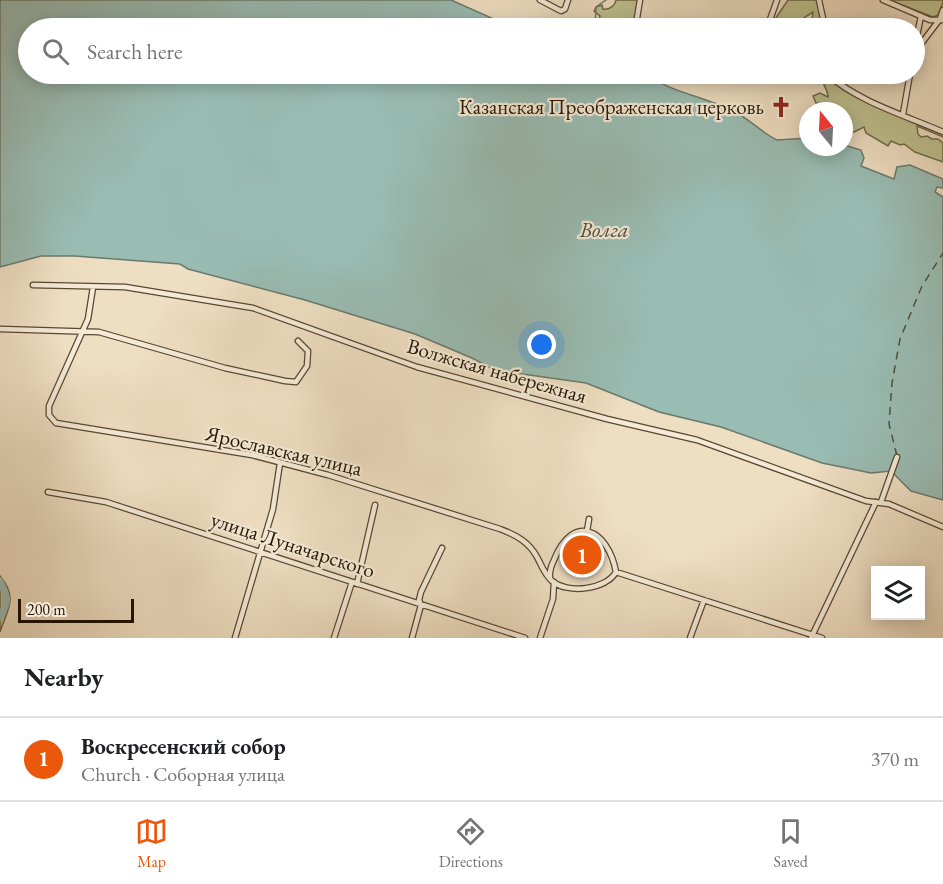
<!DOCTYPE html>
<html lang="en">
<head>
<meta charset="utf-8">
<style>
  body { margin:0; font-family:"EB Garamond",serif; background:#f6f6f6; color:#202124 }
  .controls { position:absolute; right:18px; bottom:18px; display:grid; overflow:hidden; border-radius:0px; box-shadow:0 3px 15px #0003 }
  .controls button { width:54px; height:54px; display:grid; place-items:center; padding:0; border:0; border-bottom:2px solid #e0e0e0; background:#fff; color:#202124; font:30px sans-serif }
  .compass { position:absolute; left:799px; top:102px; width:54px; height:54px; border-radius:50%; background:#fff; box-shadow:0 3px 15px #0003; rotate:342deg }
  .scale { position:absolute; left:18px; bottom:15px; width:116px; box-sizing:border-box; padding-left:6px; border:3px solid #271500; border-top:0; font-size:16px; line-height:21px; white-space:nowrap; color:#271500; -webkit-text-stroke:4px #f4ead7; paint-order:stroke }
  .you { position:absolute; left:542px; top:345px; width:21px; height:21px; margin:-15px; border:4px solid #fff; border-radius:50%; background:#1a73e8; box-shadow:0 0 0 9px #1a73e833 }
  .badge { display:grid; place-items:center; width:39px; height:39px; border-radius:50%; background:#ea580c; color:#fff; font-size:20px; font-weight:700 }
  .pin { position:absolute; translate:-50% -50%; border:3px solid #fff; box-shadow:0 2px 6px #0006 }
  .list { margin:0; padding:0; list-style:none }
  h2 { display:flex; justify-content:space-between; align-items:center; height:78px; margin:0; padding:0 24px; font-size:26px }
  h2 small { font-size:20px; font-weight:400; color:#757577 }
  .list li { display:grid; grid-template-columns:39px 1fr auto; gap:18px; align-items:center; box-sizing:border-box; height:84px; padding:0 24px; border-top:2px solid #e0e0e0 }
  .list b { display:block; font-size:22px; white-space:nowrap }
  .list p { margin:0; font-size:20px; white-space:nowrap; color:#757577 }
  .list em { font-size:20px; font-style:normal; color:#757577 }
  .icon { flex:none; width:33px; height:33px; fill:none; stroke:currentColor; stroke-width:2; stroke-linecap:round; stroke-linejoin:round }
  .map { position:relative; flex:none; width:943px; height:638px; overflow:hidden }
  .search { position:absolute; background:#fff; box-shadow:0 3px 15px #0003; left:18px; right:18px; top:18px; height:66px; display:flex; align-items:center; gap:15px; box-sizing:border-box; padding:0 21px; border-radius:33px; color:#757577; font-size:22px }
  .sheet { height:162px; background:#fff }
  nav { display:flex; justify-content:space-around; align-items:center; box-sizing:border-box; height:84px; border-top:2px solid #e0e0e0; background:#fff; font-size:16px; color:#757577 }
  nav a { display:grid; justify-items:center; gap:3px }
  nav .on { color:#ea580c }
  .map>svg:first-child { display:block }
</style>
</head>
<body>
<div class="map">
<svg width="943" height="638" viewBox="0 0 943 638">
  <rect width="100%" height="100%" fill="#eedec2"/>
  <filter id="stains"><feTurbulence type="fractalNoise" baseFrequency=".00333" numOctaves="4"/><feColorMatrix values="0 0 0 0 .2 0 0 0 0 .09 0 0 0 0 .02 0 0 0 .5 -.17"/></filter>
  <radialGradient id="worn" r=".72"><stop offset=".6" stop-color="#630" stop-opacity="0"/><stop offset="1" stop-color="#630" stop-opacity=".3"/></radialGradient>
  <path fill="#bec08f" stroke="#726a48" stroke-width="1.5" d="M616,0H639L637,28H601L604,27L598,23L600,16L594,11L596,7L602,5L603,9C609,10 615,6 616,0Z
    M788,0H817L825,28H811L813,12L805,17L794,28H790L789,24L785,23L781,28H769Z
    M889,0H943V2L938,15L933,17Z
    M825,74L844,88L943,133V137L917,126L918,134L921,137L927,136L932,139H938L943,143V162L915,152L904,144L900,145L891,141L888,146L866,133L864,127L854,132H844V111H838L839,107L835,105L816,103L813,96L820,93L828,97C828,89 822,84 821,76Z
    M0,576C18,597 8,609 0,632Z"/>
  <path fill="#99bcb3" stroke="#6b796b" stroke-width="1.5" d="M0,0H451L514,28H28V74H646C671,92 701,96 729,109C748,117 759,131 777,140L808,138V147H844V145L861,150L864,158L861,166L894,179L897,167L910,165L943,179V188L937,187L935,192L943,197V500L911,491L891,471L871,473L822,463L721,427L659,412L586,383L494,370L472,358L415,334L305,300L188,269L180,264L75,256H41L0,267Z"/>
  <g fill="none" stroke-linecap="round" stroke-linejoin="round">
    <path stroke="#6b796b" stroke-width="1.5" d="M595,28L596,7L606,0"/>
    <path stroke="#99bcb3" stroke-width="7" d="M0,581C8,598 9,601 0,617"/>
    <path stroke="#4f4f3f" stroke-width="1.5" stroke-dasharray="8 6" stroke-linecap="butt" d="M897,456L889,424L892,383L900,339L922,286L943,253"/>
    <defs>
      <path id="minor" d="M540,0L561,11L565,9L568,0
        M819,0L825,28
        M883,0L930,20H943
        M640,28L636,24L640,0
        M767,28L777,0
        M914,50L921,16
        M914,53L940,19L943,10
        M827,74C859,102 904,115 943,132
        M903,114L910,74
        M33,285L125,287L253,308L417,367L607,419L697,440L866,501L889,504L943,527
        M93,287L88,319L49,406V415L56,423L252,455L328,475L500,529C516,535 529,542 537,557C542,566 544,574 552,581C567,594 606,590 616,572L822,638
        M0,329L99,332L225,368L285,381L296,382L307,366L308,351L298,341
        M48,492L106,502L525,638
        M881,502L897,457
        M587,531L589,519
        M550,578C549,571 551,566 554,560C573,512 608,529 616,572
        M357,584L375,505
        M235,638L273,509L280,463
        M334,638L352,582
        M412,638L421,605L419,600L421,592L442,548
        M540,638L553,599L554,582
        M690,638L704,600
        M811,638L876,502"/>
    </defs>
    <use href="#minor" stroke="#594730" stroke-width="7"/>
    <use href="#minor" stroke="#f4ead7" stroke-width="4.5"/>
  </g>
  <defs>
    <symbol id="church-bare" viewBox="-9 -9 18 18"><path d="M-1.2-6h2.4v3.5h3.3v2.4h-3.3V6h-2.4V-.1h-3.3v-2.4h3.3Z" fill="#8f2418" stroke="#f4ead7" stroke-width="2.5" paint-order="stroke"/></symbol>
  </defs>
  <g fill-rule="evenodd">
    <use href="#church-bare" x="766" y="92" width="30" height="30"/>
  </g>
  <g text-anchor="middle" stroke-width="4.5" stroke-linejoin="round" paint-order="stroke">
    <g font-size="21" fill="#271500" stroke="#f4ead7" text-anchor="end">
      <text x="764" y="114">Казанская Преображенская церковь</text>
    </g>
    <g font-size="21" fill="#271500" stroke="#f4ead7">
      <text transform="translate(497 371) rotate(16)" y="7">Волжская набережная</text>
      <text transform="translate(284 451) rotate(13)" y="7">Ярославская улица</text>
      <text transform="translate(293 545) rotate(18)" y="7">улица Луначарского</text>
    </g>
    <g font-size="22" font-style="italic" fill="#4f4f3f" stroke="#f4ead7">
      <text x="604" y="237">Волга</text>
    </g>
  </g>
  <rect width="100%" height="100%" filter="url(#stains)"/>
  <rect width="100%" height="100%" fill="url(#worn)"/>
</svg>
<div class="controls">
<button><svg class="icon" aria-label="layers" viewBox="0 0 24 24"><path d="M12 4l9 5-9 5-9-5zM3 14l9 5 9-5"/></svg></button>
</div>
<svg class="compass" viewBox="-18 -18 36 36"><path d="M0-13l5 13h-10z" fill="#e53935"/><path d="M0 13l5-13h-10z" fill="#757577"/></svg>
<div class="scale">200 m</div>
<div class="you"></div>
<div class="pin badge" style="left:582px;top:555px">1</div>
<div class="search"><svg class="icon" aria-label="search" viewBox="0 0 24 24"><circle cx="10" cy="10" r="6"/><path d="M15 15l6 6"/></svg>Search here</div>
</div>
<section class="sheet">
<h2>Nearby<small></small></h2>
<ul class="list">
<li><span class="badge">1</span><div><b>Воскресенский собор</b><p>Church · Соборная улица</p></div><em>370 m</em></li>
</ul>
</section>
<nav>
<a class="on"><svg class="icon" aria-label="map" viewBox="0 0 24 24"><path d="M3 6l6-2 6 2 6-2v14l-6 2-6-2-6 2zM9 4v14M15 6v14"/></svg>Map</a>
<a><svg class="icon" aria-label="directions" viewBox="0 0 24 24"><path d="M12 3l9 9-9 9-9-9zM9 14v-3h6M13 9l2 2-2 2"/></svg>Directions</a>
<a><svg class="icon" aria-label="saved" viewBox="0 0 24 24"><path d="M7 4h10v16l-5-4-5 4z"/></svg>Saved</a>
</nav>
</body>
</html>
